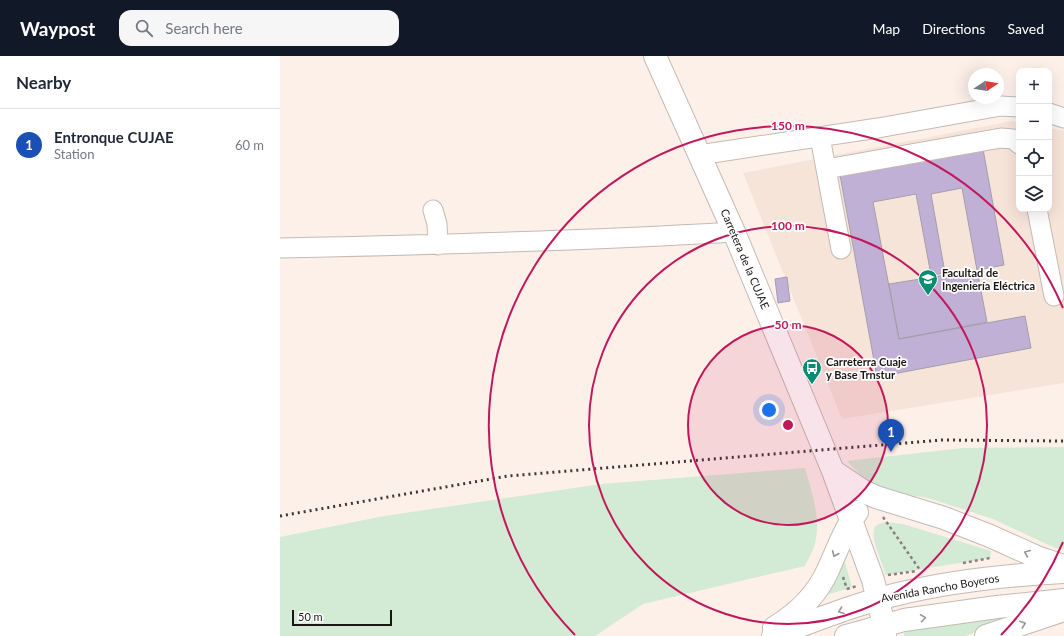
<!DOCTYPE html>
<html lang="en">
<head>
<meta charset="utf-8">
<style>
  body { margin:0; font-family:Lato,sans-serif; background:#f6f6f7; color:#1f2937 }
  .controls { position:absolute; right:12px; top:12px; display:grid; overflow:hidden; border-radius:8px; box-shadow:0 4px 16px #0002 }
  .controls button { width:36px; height:36px; display:grid; place-items:center; padding:0; border:0; border-bottom:1px solid #e0e1e3; background:#fff; color:#1f2937; font:20px sans-serif }
  .compass { position:absolute; left:688px; top:12px; width:36px; height:36px; border-radius:50%; background:#fff; box-shadow:0 4px 16px #0002; rotate:78deg }
  .scale { position:absolute; left:12px; bottom:10px; width:100px; box-sizing:border-box; padding-left:4px; border:2px solid #1b1614; border-top:0; font-size:11px; line-height:14px; white-space:nowrap; color:#1b1614; -webkit-text-stroke:3px #fff; paint-order:stroke }
  .you { position:absolute; left:489px; top:354px; width:14px; height:14px; margin:-10px; border:3px solid #fff; border-radius:50%; background:#1a73e8; box-shadow:0 0 0 6px #1a73e833 }
  .badge { display:grid; place-items:center; width:26px; height:26px; border-radius:50%; background:#111827; color:#fff; font-size:13px; font-weight:700 }
  .pin { position:absolute; translate:-50% -33px; filter:drop-shadow(0 1px 2px #0008) }
  .pin::after { content:''; position:absolute; top:21px; width:14px; height:12px; background:inherit; clip-path:polygon(0 0,100% 0,50% 100%) }
  .list { margin:0; padding:0; list-style:none }
  h2 { display:flex; justify-content:space-between; align-items:center; height:52px; margin:0; padding:0 16px; font-size:17px }
  h2 small { font-size:13px; font-weight:400; color:#747a83 }
  .list li { display:grid; grid-template-columns:26px 1fr auto; gap:12px; align-items:center; box-sizing:border-box; height:72px; padding:0 16px; border-top:1px solid #e0e1e3 }
  .list b { display:block; font-size:15px; white-space:nowrap }
  .list p { margin:0; font-size:13px; white-space:nowrap; color:#747a83 }
  .list em { font-size:13px; font-style:normal; color:#747a83 }
  .icon { flex:none; width:22px; height:22px; fill:none; stroke:currentColor; stroke-width:2; stroke-linecap:round; stroke-linejoin:round }
  .map { position:relative; flex:none; width:784px; height:580px; overflow:hidden }
  header { display:flex; align-items:center; gap:24px; box-sizing:border-box; height:56px; padding:0 20px; background:#111827; color:#fff }
  header strong { font-size:19px }
  nav { display:flex; gap:22px; margin-inline-start:auto; font-size:14px }
  .search { width:280px; height:36px; background:#f6f6f7; display:flex; align-items:center; gap:10px; box-sizing:border-box; padding:0 14px; border-radius:12px; color:#747a83; font-size:15px }
  main { display:flex }
  aside { flex:1; background:#fff }
  .map>svg:first-child { display:block }
</style>
</head>
<body>
<header>
<strong>Waypost</strong>
<div class="search"><svg class="icon" aria-label="search" viewBox="0 0 24 24"><circle cx="10" cy="10" r="6"/><path d="M15 15l6 6"/></svg>Search here</div>
<nav><a>Map</a><a>Directions</a><a>Saved</a></nav>
</header>
<main>
<aside>
<h2>Nearby<small></small></h2>
<ul class="list">
<li><span class="badge" style="background:#1a4fb4">1</span><div><b>Entronque CUJAE</b><p>Station</p></div><em>60 m</em></li>
</ul>
</aside>
<div class="map">
<svg width="784" height="580" viewBox="0 0 784 580">
  <rect width="100%" height="100%" fill="#fcf0e9"/>
  <path fill="#f7e4d9" d="M732,65L739,66V153H769V72L784,75V327L562,363L463,117Z"/>
  <path fill="#d3ebd5" d="M784,391V493L775,492L713,463L648,442L616,437L588,427L567,405L683,392Z
    M525,412C532,438 544,469 532,496C530,500 527,505 525,510L363,548L315,580H0V481L104,460L321,428Z
    M607,466L623,468L711,495L710,502L606,519C603,509 589,480 595,471C598,467 603,467 607,466Z
    M563,500L572,531L540,541Z
    M765,555L707,571L686,580H624V577L626,575L673,566Z"/>
  <path fill="#c1b0d6" stroke="#a39ea9" d="M703,93L724,209L697,214L682,132L651,138L665,217L651,219L636,138L593,146L619,283L745,260L751,292L597,321L560,119Z
    M697,214L707,266L619,283L609,228Z
    M507,221L510,245L498,247L495,223Z"/>
  <g fill="none" stroke-linecap="round" stroke-linejoin="round">
    <defs>
      <path id="minor" d="M769,57L784,62
        M540,81L561,193
        M419,99L598,72L721,50L739,51
        M546,113L721,82L733,83L739,88
        M757,153L774,240
        M153,154L157,168L158,189
        M0,192C152,189 303,185 454,176"/>
      <path id="highway" d="M375,0L454,176L553,415L593,524L604,569L605,580
        M553,415L583,435L596,441L664,462L710,480L759,502L784,510
        M494,572C517,558 537,539 548,514C557,495 564,473 577,456
        M493,580C534,565 575,548 618,538C672,525 728,519 784,516
        M566,580L624,564L717,551L784,544
        M706,580L784,554"/>
    </defs>
    <use href="#minor" stroke="#c5bab3" stroke-width="21"/>
    <use href="#highway" stroke="#c5bab3" stroke-width="24"/>
    <path stroke="#877f7b" stroke-width="2.5" stroke-dasharray="3 3" stroke-linecap="butt" d="M603,461L640,514
      M683,507L710,502
      M608,519L637,515
      M563,521L567,533
      M567,533L577,530"/>
    <use href="#minor" stroke="#fff" stroke-width="19"/>
    <use href="#highway" stroke="#fff" stroke-width="22"/>
    <path stroke="#3d3734" stroke-width="3" stroke-dasharray="2 4" stroke-linecap="butt" d="M0,460L228,420L662,384L784,385"/>
  </g>
  <defs><path id="oneway-chevron" d="M-2-3.5L2.5 0L-2 3.5" fill="none" stroke-width="1.6" stroke-linecap="round" stroke-linejoin="round"/></defs>
  <g stroke="#989695">
    <use href="#oneway-chevron" transform="translate(747 497) rotate(-157)"/>
    <use href="#oneway-chevron" transform="translate(555 498) rotate(113)"/>
    <use href="#oneway-chevron" transform="translate(561 555) rotate(160)"/>
    <use href="#oneway-chevron" transform="translate(643 562) rotate(-8)"/>
    <use href="#oneway-chevron" transform="translate(743 568) rotate(-19)"/>
  </g>
  <circle cx="508" cy="369" r="100" fill="#c2185b" fill-opacity=".12"/>
  <g fill="none" stroke="#c2185b" stroke-width="2">
    <circle cx="508" cy="369" r="100"/>
    <circle cx="508" cy="369" r="199"/>
    <path d="M783 486A299 299 0 0 1 721 579M295 579A299 299 0 1 1 783 252"/>
  </g>
  <defs>
    <symbol id="university-pin" viewBox="-11 -11 22 30"><path d="M0 17L-7.5 6A9.5 9.5 0 1 1 7.5 6Z" fill="#088c72" stroke="#fff"/><path d="M0-5L7-2L0 1L-7-2ZM-4 1L0 2.5L4 1V4Q0 6-4 4Z" fill="#fff"/></symbol>
    <symbol id="bus-pin" viewBox="-11 -11 22 30"><path d="M0 17L-7.5 6A9.5 9.5 0 1 1 7.5 6Z" fill="#088c72" stroke="#fff"/><path d="M-5-6H5V4H4V6H2V4H-2V6H-4V4H-5ZM-3.5-4V0h7V-4ZM-3.5 1.2v1.5H-2V1.2ZM2 1.2v1.5H3.5V1.2Z" fill="#fff"/></symbol>
  </defs>
  <g fill-rule="evenodd">
    <use href="#university-pin" x="637" y="212" width="22" height="30"/>
    <use href="#bus-pin" x="521" y="301" width="22" height="30"/>
  </g>
  <g text-anchor="middle" stroke-width="3.5" stroke-linejoin="round" paint-order="stroke">
    <g font-size="11" fill="#1b1614" stroke="#fff">
      <text transform="translate(465 203) rotate(67)" y="4">Carretera de la CUJAE</text>
      <text transform="translate(660 532) rotate(-10)" y="4">Avenida Rancho Boyeros</text>
    </g>
    <g font-size="11" font-weight="bold" fill="#1b1614" stroke="#fff" text-anchor="start">
      <text x="662" y="221">Facultad de<tspan x="662" dy="13">Ingeniería Eléctrica</tspan></text>
      <text x="546" y="310">Carreterra Cuaje<tspan x="546" dy="13">y Base Trnstur</tspan></text>
    </g>
  </g>
  <circle cx="508" cy="369" r="6" fill="#c2185b" stroke="#fff" stroke-width="2"/>
  <g font-size="12" text-anchor="middle" font-weight="bold" fill="#c2185b" stroke="#fff" stroke-width="3.5" stroke-linejoin="round" paint-order="stroke">
    <text x="508" y="74">150 m</text>
    <text x="508" y="174">100 m</text>
    <text x="508" y="273">50 m</text>
  </g>
</svg>
<div class="controls">
<button>+</button>
<button>−</button>
<button><svg class="icon" aria-label="locate" viewBox="0 0 24 24"><circle cx="12" cy="12" r="6"/><path d="M12 2v4M12 18v4M2 12h4M18 12h4"/></svg></button>
<button><svg class="icon" aria-label="layers" viewBox="0 0 24 24"><path d="M12 4l9 5-9 5-9-5zM3 14l9 5 9-5"/></svg></button>
</div>
<svg class="compass" viewBox="-18 -18 36 36"><path d="M0-13l5 13h-10z" fill="#e53935"/><path d="M0 13l5-13h-10z" fill="#747a83"/></svg>
<div class="scale">50 m</div>
<div class="you"></div>
<div class="pin badge" style="left:611px;top:396px;background:#1a4fb4">1</div>
</div>
</main>
</body>
</html>
